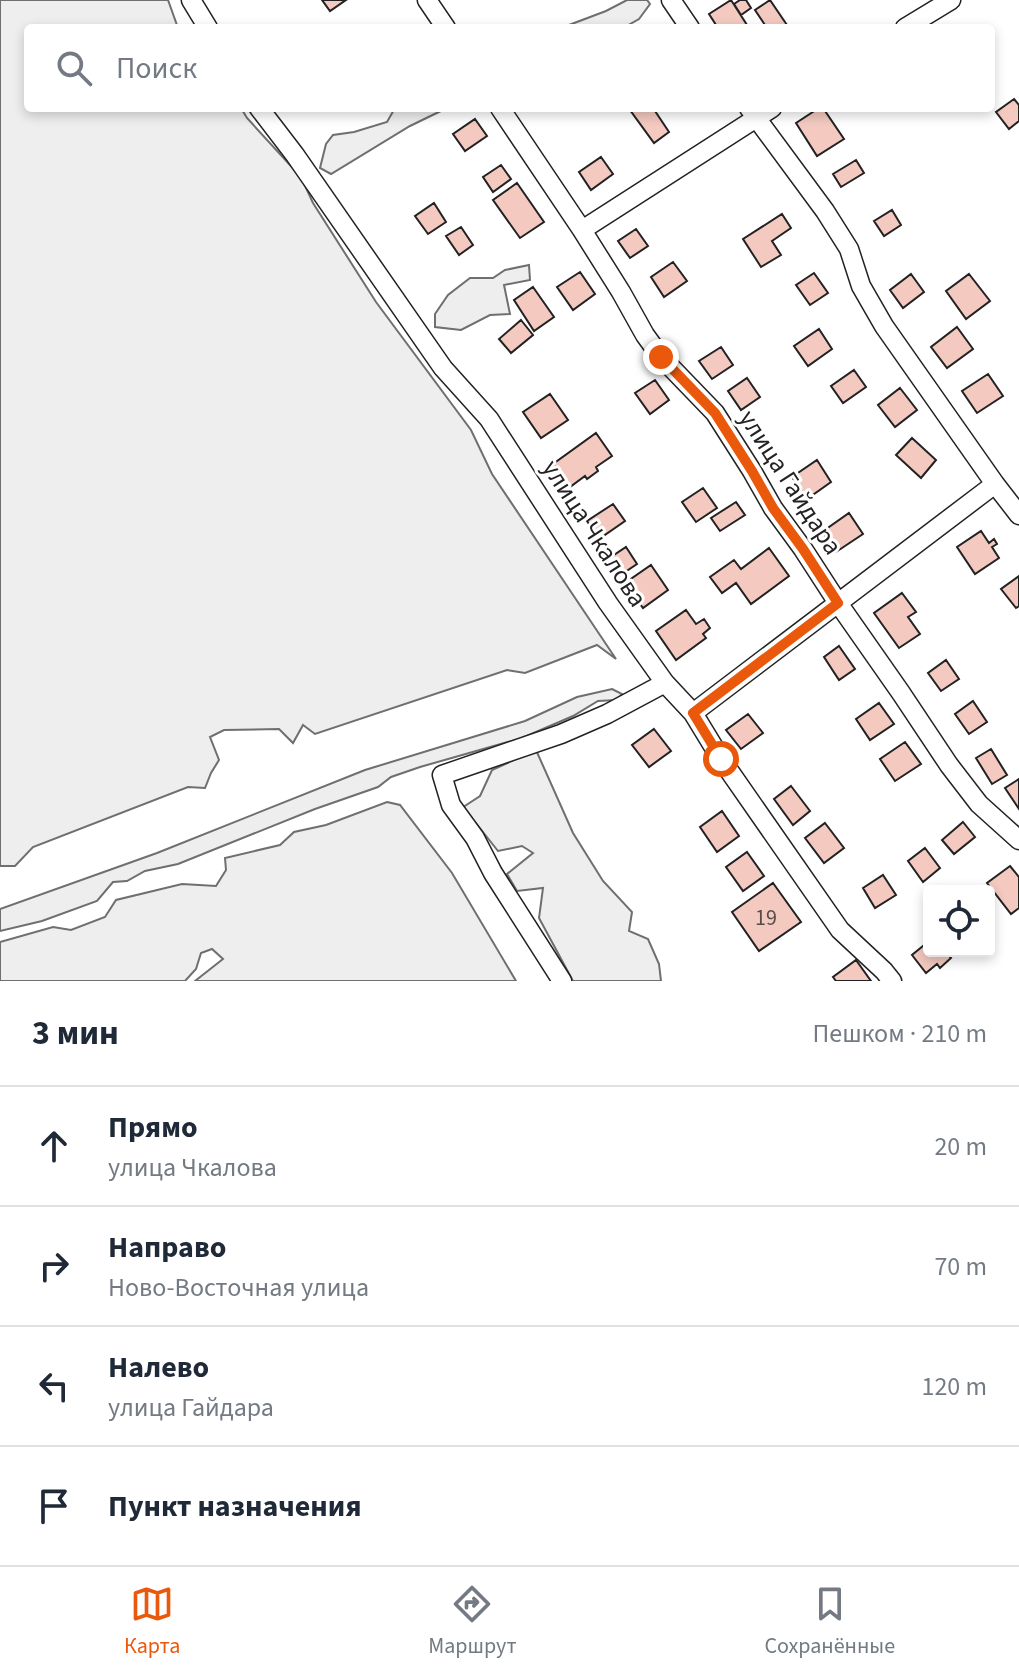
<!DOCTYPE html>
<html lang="ru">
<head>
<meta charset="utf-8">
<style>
  body { margin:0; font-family:"Source Sans 3",sans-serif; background:#f6f6f7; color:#1f2937 }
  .controls { position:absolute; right:24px; bottom:24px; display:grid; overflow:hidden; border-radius:8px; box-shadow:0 4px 12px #0003 }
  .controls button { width:72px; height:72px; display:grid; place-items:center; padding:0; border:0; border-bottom:2px solid #e0e1e3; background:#fff; color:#1f2937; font:40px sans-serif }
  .stop { position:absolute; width:24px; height:24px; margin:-18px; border:6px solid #ea580c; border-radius:50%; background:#fff }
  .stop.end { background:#ea580c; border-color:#fff; box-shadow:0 2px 8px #0008 }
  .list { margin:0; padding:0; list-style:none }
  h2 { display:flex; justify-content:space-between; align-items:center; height:104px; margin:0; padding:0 32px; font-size:34px }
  h2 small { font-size:26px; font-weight:400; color:#747a83 }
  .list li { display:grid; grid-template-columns:52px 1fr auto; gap:24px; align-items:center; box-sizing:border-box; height:120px; padding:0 32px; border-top:2px solid #e0e1e3 }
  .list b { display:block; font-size:30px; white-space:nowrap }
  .list p { margin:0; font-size:26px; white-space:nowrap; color:#747a83 }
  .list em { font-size:26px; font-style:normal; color:#747a83 }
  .icon { flex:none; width:44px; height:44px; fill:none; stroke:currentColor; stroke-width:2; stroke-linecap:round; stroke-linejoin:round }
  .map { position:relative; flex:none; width:1019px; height:981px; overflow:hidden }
  .search { position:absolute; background:#fff; box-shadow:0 4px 12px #0003; left:24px; right:24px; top:24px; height:88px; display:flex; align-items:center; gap:20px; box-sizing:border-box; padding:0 28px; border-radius:8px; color:#747a83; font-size:30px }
  .sheet { height:584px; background:#fff }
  nav { display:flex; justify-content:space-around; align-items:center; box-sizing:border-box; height:112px; border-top:2px solid #e0e1e3; background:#fff; font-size:22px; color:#747a83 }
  nav a { display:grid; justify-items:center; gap:4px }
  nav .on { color:#ea580c }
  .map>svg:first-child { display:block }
</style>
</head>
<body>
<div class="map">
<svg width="1019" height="981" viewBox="0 0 1019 981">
  <rect width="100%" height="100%" fill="#fff"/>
  <path fill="#eee" stroke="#6f6f6f" stroke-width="2" d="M0,0H168L178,28H28V108H241L247,118L301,177L313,203L376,302L471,430L492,474L616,659L597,645L525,673L507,670L315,734L303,725L293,743L279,729L224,730L210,737L219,760L211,773L205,788L188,787L33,847L15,866H0Z
    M627,0H647L650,4L639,19L623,28H561L606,11Z
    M395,108H447L410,126L331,174L320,168L326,144L333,135L354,132L387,122Z
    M529,265L530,280L504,285L510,314L490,315L461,330L435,327V314L448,295L470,278H493L505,270Z
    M612,689L622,694L617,700L598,701L573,716L522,738L420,767L391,777L378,787L315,809L178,864L145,871L127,881L113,882L97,901L42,921L0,931V909L157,853L365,770L525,721L577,697Z
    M536,750L573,833L603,881L632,912L629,931L648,939L659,964L661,981H573L539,918L543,888L517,891L507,874L533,853L522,846L498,851L474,821L451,815L480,796L492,770Z
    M387,802L400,805L452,873L516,981H195L223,959L212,949L201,953L196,969L185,981H0V942L53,927L71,930L105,917L116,900L182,884L216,886L226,870L225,858L280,845L294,832L326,825Z"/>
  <path fill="#f3c9c0" stroke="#222" stroke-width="2" d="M322,0H346L330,11Z
    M731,0L747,25L742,28H718L709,14Z
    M740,0H746L751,8L741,15L734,4Z
    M770,0L789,28H767L755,10Z
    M1014,99L1019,105V121L1009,129L996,112Z
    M632,108H653L669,132L654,143L630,110Z
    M819,108H823L844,139L817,156L796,123Z
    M475,119L487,136L465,151L453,134Z
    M601,157L613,174L591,190L579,172Z
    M856,160L864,173L841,187L833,174Z
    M501,165L511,179L493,192L483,177Z
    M517,183L544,222L520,238L493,200Z
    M434,203L446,222L428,234L415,216Z
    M892,210L901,225L884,236L874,221Z
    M782,214L791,228L772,241L781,255L761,267L743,239Z
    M461,227L473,245L459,255L446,236Z
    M636,229L648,246L630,258L618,241Z
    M673,262L687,281L664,297L651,277Z
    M580,272L595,294L573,310L557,287Z
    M814,273L828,293L810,305L796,285Z
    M911,274L924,292L903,308L890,290Z
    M969,274L990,301L966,319L946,291Z
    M533,287L554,317L534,331L514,300Z
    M521,320L533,335L511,353L499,339Z
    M957,327L973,349L947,368L931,347Z
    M819,329L832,349L808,366L794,346Z
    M721,347L733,365L712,379L699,361Z
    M854,370L866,387L843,403L831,386Z
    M988,374L1003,396L977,413L962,391Z
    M747,378L760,397L741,410L728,391Z
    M655,380L669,400L650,414L635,393Z
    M900,388L917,410L895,427L878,405Z
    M550,394L568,420L541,438L523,412Z
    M596,433L612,456L596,467L598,471L587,479L585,476L570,487L553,464Z
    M912,438L936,460L921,478L896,455Z
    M817,460L831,482L807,499L792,477Z
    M703,488L717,508L696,522L682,502Z
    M736,502L745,515L720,531L711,518Z
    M613,504L625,521L599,539L587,521Z
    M849,513L863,534L836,552L822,532Z
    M981,531L989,543L994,539L997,544L992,547L999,558L975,574L957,547Z
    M626,547L637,564L619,576L608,559Z
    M769,548L789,576L751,604L736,583L722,593L710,577L734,560L741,569Z
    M651,565L668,590L643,608L625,583Z
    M1019,576V606L1016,608L1001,589Z
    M902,593L916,612L908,617L920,634L899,648L874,613Z
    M686,610L696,624L704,619L710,628L703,634L706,638L676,660L656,631Z
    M839,646L855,669L839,680L824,657Z
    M946,660L959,679L941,691L928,673Z
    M973,701L987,722L969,734L955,714Z
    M879,703L894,724L870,740L856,719Z
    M748,714L763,733L741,749L726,730Z
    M654,729L671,751L649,767L632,745Z
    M905,742L921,764L895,781L880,759Z
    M991,749L1007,775L992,784L976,758Z
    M1019,779V809L1005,788Z
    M791,786L810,811L793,825L774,799Z
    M722,811L739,836L717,852L700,827Z
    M963,822L975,837L954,854L942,840Z
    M825,823L844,848L824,863L805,838Z
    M925,848L940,868L923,882L908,861Z
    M747,852L764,876L743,891L726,867Z
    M1010,866L1019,877V908L1011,914L987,883Z
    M883,875L896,895L875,908L863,888Z
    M773,883L801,922L759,951L732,912Z
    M929,941V951H945L951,958L940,968L937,964L926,973L912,955Z
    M856,960L871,981H836L833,977Z"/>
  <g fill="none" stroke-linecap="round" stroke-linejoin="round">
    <defs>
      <path id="minor" d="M191,0L208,28
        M427,0L446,28
        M671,0L690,28
        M905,28L951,0
        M259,108L295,155L443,368L489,419L608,603L665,683L693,713L721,759L840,930L884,971L892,981
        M500,108L582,230L621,292L645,335L661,357L715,413L752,471L773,508L803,549L838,603L901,693L949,765L979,804L1019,840
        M749,108L825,211L849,249L861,286L884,326L995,484L1019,515
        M582,230L772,108
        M693,713L995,484
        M562,981L493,873L475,838L451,805L442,775L561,734L607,714L665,683"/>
    </defs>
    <use href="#minor" stroke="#222" stroke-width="21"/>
    <use href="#minor" stroke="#fff" stroke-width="18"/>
  </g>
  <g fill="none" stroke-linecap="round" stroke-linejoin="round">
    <path stroke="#ea580c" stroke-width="10" d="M661,357L715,413L752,471L773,508L803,549L838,603L693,713L721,759"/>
  </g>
  <g text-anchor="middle" stroke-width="6" stroke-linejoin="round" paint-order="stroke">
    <g font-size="22" fill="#564c4a">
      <text x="766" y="925">19</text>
    </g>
    <g font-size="26" fill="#222" stroke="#fff">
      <text transform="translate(791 482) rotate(57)" y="9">улица Гайдара</text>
      <text transform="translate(595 533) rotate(57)" y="9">улица Чкалова</text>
    </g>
  </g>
</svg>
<div class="controls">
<button><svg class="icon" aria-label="locate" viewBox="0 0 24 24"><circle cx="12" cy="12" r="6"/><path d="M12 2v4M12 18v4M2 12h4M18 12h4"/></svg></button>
</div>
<div class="stop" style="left:721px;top:759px"></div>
<div class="stop end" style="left:661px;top:357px"></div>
<div class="search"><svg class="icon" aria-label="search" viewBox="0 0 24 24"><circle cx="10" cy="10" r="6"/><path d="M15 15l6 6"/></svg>Поиск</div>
</div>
<section class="sheet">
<h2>3 мин<small>Пешком · 210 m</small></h2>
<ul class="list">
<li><svg class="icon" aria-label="ahead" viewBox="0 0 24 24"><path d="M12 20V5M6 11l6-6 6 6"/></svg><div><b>Прямо</b><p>улица Чкалова</p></div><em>20 m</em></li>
<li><svg class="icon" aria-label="right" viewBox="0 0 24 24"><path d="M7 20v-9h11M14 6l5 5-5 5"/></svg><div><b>Направо</b><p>Ново-Восточная улица</p></div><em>70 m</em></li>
<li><svg class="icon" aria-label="left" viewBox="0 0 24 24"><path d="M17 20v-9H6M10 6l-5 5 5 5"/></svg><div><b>Налево</b><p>улица Гайдара</p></div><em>120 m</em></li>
<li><svg class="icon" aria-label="arrive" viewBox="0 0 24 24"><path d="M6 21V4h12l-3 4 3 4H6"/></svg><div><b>Пункт назначения</b></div></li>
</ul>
</section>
<nav>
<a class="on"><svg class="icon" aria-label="map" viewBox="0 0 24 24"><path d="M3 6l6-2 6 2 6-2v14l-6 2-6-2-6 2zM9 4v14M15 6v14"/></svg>Карта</a>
<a><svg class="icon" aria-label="directions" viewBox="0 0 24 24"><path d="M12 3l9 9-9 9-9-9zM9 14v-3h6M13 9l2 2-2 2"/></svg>Маршрут</a>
<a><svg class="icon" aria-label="saved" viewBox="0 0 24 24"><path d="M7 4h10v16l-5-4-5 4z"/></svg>Сохранённые</a>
</nav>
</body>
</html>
